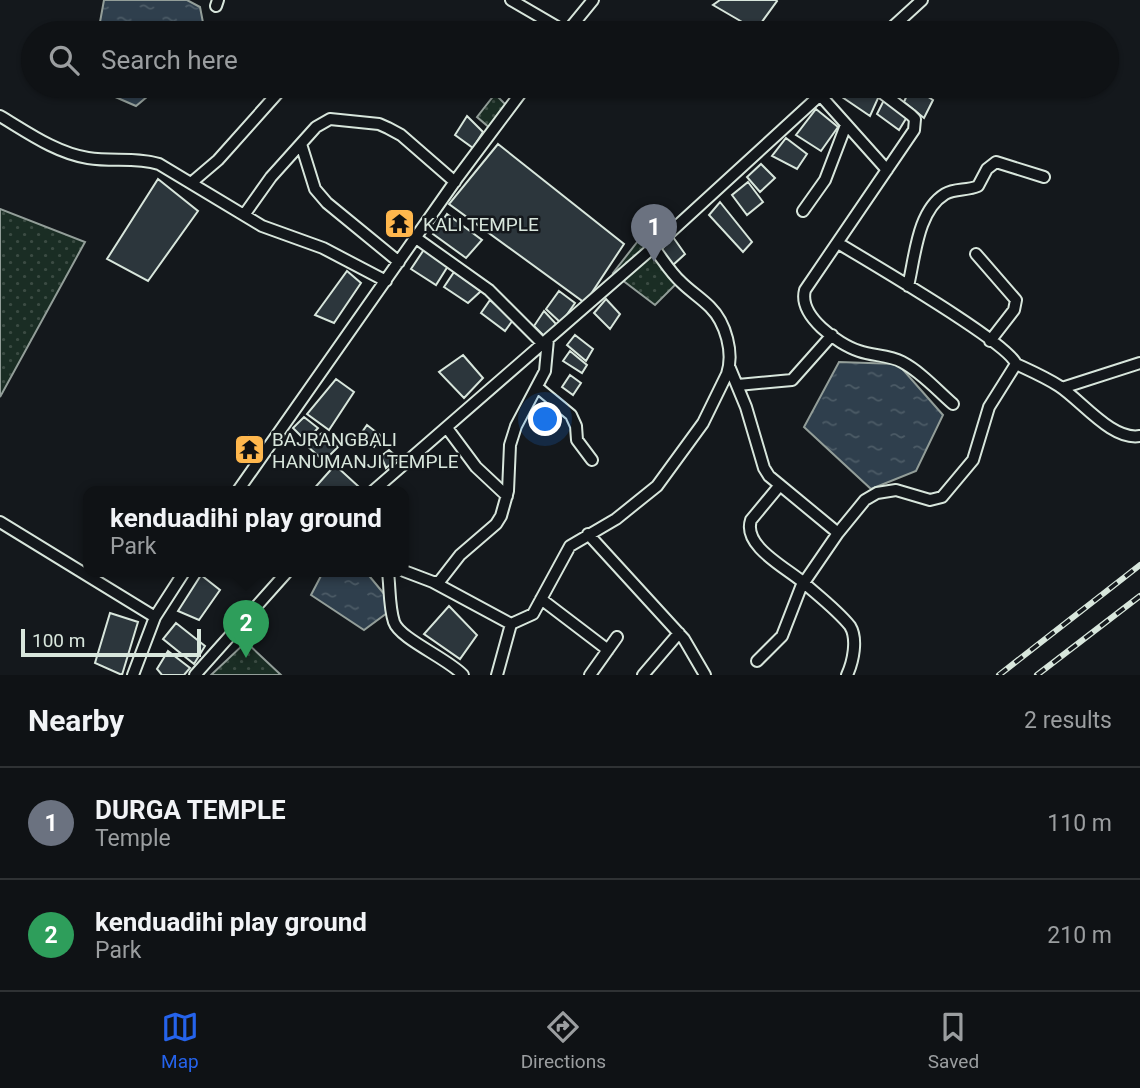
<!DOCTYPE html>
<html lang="en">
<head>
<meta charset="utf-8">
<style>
  body { margin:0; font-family:Roboto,sans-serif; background:#181b1e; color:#f1f3f6 }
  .scale { position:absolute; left:21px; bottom:18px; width:180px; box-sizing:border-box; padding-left:7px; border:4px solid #d8e6dc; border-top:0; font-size:19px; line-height:24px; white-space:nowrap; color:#d8e6dc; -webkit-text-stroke:5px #14181c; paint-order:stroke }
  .you { position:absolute; left:546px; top:420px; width:24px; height:24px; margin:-18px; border:5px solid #fff; border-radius:50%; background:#1a73e8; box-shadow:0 0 0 10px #1a73e833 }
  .badge { display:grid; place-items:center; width:46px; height:46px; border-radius:50%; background:#2563eb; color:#fff; font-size:23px; font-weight:700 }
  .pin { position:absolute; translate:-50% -58px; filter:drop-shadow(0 2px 4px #0008) }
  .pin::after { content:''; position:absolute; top:37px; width:24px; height:21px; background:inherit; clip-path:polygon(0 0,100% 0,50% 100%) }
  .popup { position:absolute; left:83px; top:486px; width:326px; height:91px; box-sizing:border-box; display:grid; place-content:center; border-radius:14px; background:#0f1215; filter:drop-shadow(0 2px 5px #0005); font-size:23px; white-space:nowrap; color:#9b9ea0 }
  .popup b { font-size:26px; color:#f1f3f6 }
  .popup::after { content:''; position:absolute; left:50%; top:100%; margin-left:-14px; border:14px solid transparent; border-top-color:#0f1215 }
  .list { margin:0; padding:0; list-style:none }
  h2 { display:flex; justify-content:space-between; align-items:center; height:91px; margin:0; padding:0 28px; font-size:30px }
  h2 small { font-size:23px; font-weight:400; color:#9b9ea0 }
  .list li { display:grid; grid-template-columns:46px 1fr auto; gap:21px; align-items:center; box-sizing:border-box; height:112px; padding:0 28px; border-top:2px solid #2f3234 }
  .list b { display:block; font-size:26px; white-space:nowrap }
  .list p { margin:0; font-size:23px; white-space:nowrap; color:#9b9ea0 }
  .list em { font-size:23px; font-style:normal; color:#9b9ea0 }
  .icon { flex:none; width:38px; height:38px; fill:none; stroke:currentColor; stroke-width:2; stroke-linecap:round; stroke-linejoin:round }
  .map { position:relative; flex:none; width:1140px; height:675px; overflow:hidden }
  .search { position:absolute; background:#0f1215; box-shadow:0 2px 5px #0004; left:21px; right:21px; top:21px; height:77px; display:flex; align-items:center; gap:18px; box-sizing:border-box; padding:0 24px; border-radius:38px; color:#9b9ea0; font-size:26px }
  .sheet { height:315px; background:#0f1215 }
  nav { display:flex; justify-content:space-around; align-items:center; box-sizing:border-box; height:98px; border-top:2px solid #2f3234; background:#0f1215; font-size:19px; color:#9b9ea0 }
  nav a { display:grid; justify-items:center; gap:4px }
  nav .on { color:#2563eb }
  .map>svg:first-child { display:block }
</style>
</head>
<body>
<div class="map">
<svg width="1140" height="675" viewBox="0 0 1140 675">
  <defs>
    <pattern id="green-dots" width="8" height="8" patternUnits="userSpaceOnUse" patternTransform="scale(1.75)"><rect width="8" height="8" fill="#1a2d24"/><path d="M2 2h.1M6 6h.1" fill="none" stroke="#3b4b43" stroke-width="1.8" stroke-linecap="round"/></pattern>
    <pattern id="water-ripples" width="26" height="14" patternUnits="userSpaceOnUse" patternTransform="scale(1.75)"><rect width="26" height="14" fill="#2f3f4d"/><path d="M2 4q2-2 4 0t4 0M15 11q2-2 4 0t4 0" fill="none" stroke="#4c5b66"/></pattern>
  </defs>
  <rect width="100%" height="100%" fill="#14181c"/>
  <path fill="url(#green-dots)" stroke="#939e99" stroke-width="2" d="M495,94L507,106L491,129L477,117Z
    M0,209L85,242L0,397Z
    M645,232L653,252L677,283L655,305L613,273Z
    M246,642L281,675H211Z"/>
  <path fill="url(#water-ripples)" stroke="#939e99" stroke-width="2" d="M104,0H187L200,7L205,33H98Z
    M90,86H160L136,106Z
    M839,362L898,364L943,415L916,471L871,489L804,427Z
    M323,572H366L385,595L387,613L364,630L311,595Z"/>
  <path fill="#2c363c" stroke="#d8e6dc" stroke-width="2" d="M720,0H776L777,1L756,30L713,5Z
    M849,86H862L879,96L870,116L842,97Z
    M880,86H899L893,95Z
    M911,86L933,100L924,118L904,102Z
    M884,100L907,117L899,130L877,114Z
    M816,109L838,127L821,151L796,135Z
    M467,116L483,132L473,148L455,135Z
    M786,138L807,154L797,169L772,156Z
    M498,144L624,244L585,303L449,204Z
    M761,164L775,178L760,192L747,177Z
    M158,179L198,211L148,281L107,259Z
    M748,182L763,202L747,215L732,195Z
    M720,202L752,242L743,252L709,215Z
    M395,212L411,222L403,235L388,226Z
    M447,214L482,240L466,258L433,234Z
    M673,237L685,254L673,265L661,250Z
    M425,248L448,266L436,285L411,269Z
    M347,271L361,283L334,323L315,315Z
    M454,272L481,291L468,303L444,287Z
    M559,291L575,303L561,323L546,309Z
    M606,299L620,314L610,329L594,313Z
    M490,300L513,320L505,331L481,313Z
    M544,311L557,325L546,338L534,326Z
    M575,335L593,349L586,361L567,345Z
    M570,351L587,365L582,373L563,361Z
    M463,355L483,378L464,398L439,372Z
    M570,375L581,383L573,395L562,387Z
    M336,379L354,392L329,430L307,414Z
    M304,417L318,428L306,441L293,428Z
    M367,425L381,436L374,447L358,438Z
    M322,433L338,447L324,461L306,445Z
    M249,436L260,444L249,462L238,456Z
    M389,450L398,458L386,468L381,456Z
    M335,465L358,486L352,492H311Z
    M201,575L220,590L199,620L178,611Z
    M449,606L477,635L460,659L424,634Z
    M110,613L138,622L122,675L95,663Z
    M176,623L205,646L194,664L163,639Z
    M168,651L190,668L184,675H162L157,669Z"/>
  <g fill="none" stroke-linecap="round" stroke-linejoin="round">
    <defs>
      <path id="street" d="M511,0L566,32
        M216,6L218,0
        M566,33L593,0
        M886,33L922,0
        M873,86L911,115L915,119L914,130L805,290C798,316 838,344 859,351C873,356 889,355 902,362C921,372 937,390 953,404
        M820,95L887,170
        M0,116C27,132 56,153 88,158C112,162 136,157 159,164L262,226L323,248L386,281
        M301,144L315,189L327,203L399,262
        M191,183L218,160L284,86
        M803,211L825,180L846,125
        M244,215L271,177L316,127L330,119L379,124L388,128L401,135L455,182
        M416,238L489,290L543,344
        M976,254L1016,300L1014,310L990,341
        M908,286C915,258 917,211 945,194C955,188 967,191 978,186L987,169L996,162L1044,177
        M1016,364C1031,371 1045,377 1059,386C1082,401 1112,441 1140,436
        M729,366L746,407L764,468L769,476L838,533
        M738,385L792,380L832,335
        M537,387L571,415L576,426L577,440L592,460
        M1062,388L1140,363
        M447,428L476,467L507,496
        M780,485L751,520C742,547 789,569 805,584C820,597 838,611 850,626C858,639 853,662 847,675
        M237,492L458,177L526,86
        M372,492L664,238L830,86
        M0,522L155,617
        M588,534L684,639L705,675
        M404,571L433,582H439L460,555L496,524L501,516L508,491L510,445L516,426L545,371L548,339
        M388,572C390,588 389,607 394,622C400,639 447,658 463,675
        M433,582L511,624
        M541,599L608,650
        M757,661L782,636L801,587L838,533L865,500L877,493L896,490L930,500L942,497L973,460L989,407L1016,364C1008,342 867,261 838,243
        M133,675L155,617L184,572
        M195,675L287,572
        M497,675L511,624L533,614L570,546L616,519L657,486L703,423L727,374C734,353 726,323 710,307C701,298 690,291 681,282C670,272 662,258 653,247
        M590,675L617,637
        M643,675L679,633"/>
    </defs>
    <use href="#street" stroke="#d8e6dc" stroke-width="14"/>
    <use href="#street" stroke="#14181c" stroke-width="10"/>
    <defs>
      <path id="rail" d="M999,675L1140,565
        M1037,675L1140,596"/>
    </defs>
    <use href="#rail" stroke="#d8e6dc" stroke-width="6"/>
    <use href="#rail" stroke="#14181c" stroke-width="3.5" stroke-dasharray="10" stroke-linecap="butt"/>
  </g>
  <defs>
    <symbol id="temple-square" viewBox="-11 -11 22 22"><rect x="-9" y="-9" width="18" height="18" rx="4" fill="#ffb74d" stroke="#14181c"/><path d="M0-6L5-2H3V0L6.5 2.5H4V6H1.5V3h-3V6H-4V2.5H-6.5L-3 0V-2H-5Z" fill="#111"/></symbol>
  </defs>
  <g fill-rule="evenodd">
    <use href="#temple-square" x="382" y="206" width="35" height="35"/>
    <use href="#temple-square" x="232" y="432" width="35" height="35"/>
  </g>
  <g text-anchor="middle" stroke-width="5" stroke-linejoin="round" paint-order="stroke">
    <g font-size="19" fill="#d8e6dc" stroke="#14181c" text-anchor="start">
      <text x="423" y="231">KALI TEMPLE</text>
      <text x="272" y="446">BAJRANGBALI<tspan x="272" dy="22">HANUMANJI TEMPLE</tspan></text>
    </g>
  </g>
</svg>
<div class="scale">100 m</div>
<div class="you"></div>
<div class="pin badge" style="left:654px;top:262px;background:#6b7280">1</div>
<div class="pin badge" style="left:246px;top:658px;background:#2e9e5b">2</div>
<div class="popup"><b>kenduadihi play ground</b>Park</div>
<div class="search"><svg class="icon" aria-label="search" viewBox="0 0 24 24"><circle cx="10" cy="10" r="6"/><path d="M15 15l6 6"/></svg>Search here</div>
</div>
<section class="sheet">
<h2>Nearby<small>2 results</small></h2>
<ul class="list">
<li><span class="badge" style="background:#6b7280">1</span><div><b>DURGA TEMPLE</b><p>Temple</p></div><em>110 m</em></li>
<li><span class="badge" style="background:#2e9e5b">2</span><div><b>kenduadihi play ground</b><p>Park</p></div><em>210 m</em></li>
</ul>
</section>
<nav>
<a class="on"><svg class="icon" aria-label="map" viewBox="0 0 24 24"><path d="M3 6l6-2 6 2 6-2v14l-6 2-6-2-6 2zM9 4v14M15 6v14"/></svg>Map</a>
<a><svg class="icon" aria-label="directions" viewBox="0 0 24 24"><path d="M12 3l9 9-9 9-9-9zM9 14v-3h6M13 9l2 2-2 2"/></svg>Directions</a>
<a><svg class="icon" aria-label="saved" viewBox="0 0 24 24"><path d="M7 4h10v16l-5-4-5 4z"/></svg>Saved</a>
</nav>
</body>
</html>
